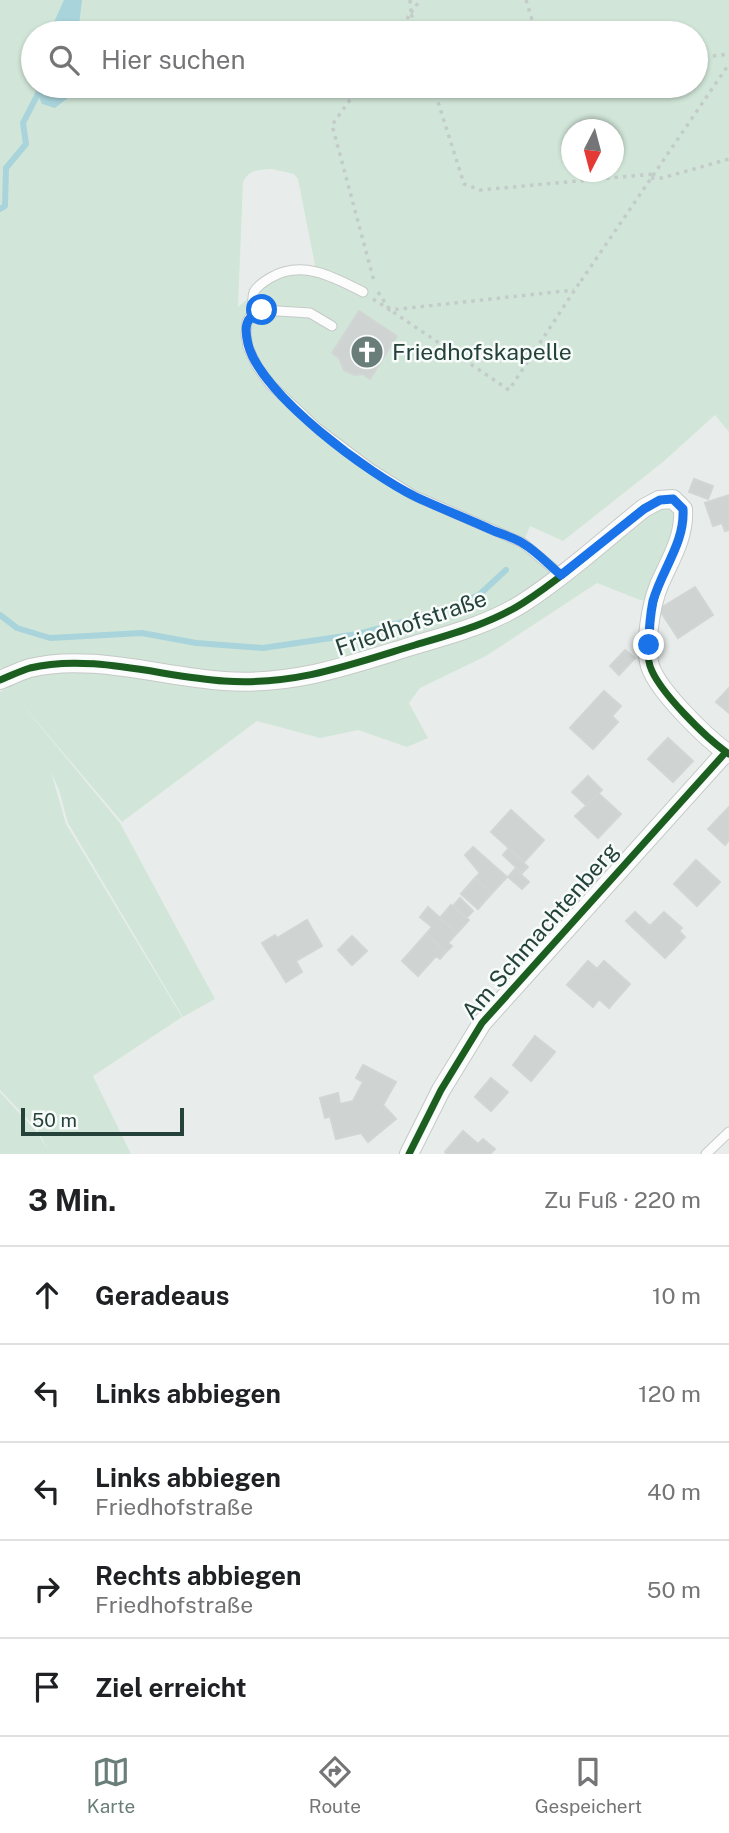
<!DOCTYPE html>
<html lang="de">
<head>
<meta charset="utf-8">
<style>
  body { margin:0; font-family:"Public Sans",sans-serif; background:#f6f6f6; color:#202124 }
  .compass { position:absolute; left:561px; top:119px; width:63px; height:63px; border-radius:50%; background:#fff; box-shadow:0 2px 5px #0004; rotate:186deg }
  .scale { position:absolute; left:21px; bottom:18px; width:163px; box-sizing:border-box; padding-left:7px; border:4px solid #24423a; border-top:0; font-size:19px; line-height:24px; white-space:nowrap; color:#24423a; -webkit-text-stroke:5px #f7fbf9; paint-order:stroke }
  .stop { position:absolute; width:21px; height:21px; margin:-16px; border:5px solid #1a73e8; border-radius:50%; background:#fff }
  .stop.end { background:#1a73e8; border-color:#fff; box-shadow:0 2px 7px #0008 }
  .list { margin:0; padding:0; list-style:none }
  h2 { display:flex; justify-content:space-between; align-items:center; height:91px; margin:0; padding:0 28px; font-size:30px }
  h2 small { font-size:23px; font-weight:400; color:#757577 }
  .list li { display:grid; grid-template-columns:46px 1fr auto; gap:21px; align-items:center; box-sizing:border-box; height:98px; padding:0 28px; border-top:2px solid #e0e0e0 }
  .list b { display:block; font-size:26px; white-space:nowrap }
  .list p { margin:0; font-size:23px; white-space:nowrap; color:#757577 }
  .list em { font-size:23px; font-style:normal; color:#757577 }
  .icon { flex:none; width:38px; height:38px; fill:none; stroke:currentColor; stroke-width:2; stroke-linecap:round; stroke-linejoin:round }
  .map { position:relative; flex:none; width:729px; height:1154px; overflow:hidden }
  .search { position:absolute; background:#fff; box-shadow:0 2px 5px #0004; left:21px; right:21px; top:21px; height:77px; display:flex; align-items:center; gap:18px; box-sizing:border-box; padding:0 24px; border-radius:38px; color:#757577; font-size:26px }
  .sheet { height:581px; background:#fff }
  nav { display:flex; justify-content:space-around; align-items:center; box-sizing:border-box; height:98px; border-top:2px solid #e0e0e0; background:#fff; font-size:19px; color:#757577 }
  nav a { display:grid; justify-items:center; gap:4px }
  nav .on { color:#697e78 }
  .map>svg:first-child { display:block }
</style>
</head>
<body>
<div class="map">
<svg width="729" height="1154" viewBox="0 0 729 1154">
  <rect width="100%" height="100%" fill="#e8edeb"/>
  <path fill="#d1e6d8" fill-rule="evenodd" d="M0,0H729V432L715,415L663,462L563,541L530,526L523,543L561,575L659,500L683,509L654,600H640L597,583L486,656L420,688L409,703L428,738L407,747L358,730L320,738L257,721L122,822L16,697L120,823L215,999L183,1017L68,823L59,790L51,772L66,824L182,1017L93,1076L131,1154H0V1092L35,1130L48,1149L37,1129L0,1090V692L8,687L0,667ZM33,33H696V86H33ZM572,130H614V172H572ZM272,169L294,174L298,179L315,265L312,270L275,275L238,307L243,182C250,169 258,170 272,169Z"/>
  <path fill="#a9d4db" d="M64,0H82L78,33H49Z
    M33,69V86H71L69,97L55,108L42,104L33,85Z"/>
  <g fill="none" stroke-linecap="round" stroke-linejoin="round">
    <path stroke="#a9d4db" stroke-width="6" d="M0,209L5,206L6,168L26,144L23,123L42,86
      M0,615L17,628L50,638L142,633L196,643L263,648L358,634L433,614L479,595L506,570"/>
  </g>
  <path fill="#cfd4d2" stroke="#d1d6d4" stroke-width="2" d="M359,311L397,336L370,379L363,374L354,375L344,370L339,358L332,353Z
    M694,479L713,486L708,499L689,492Z
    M729,495V530L725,531L722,523L713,526L705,503Z
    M695,587L713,615L678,638L659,609Z
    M625,650L635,658L619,675L610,666Z
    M729,688V713L716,702Z
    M604,691L621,706L612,716L618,722L593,749L570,728Z
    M668,738L693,761L673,782L648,759Z
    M588,776L602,790L587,806L572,792Z
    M599,794L621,814L598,838L575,816Z
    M729,807V840L725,845L708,829Z
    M511,810L544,840L524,862L491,832Z
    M473,847L507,877L492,893L475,878L480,873L465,855Z
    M508,849L528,867L522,873L503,855Z
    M696,860L720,882L697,906L674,884Z
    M515,869L529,882L522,889L508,877Z
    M475,878L492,893L478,909L461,894Z
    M460,898L473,911L466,918L453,906Z
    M451,905L469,920L457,933L440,918Z
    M428,907L457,933L448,943L452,946L446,952L426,934L432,927L420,917Z
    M635,912L650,926L664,912L682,928L679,931L685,937L665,958L626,921Z
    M307,920L322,946L296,961L302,972L286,982L262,943L275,935L277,938Z
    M426,934L446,952L440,959L436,956L418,976L402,961Z
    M352,936L367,951L352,965L338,950Z
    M588,961L597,969L604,961L630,984L609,1008L599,999L593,1007L567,985Z
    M535,1036L555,1052L531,1081L513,1065Z
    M363,1065L396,1082L383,1105L396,1119L368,1142L361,1133L336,1139L330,1116L325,1118L320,1098L338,1093L340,1104L353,1101L363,1082L356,1078Z
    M491,1078L508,1092L491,1111L475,1097Z
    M463,1131L478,1144L483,1139L495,1149L490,1154H447L445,1152Z"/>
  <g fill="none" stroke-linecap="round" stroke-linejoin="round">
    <defs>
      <path id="service" d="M252,314C253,308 252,298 254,292C257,286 265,281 270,278C302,259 334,277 363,292
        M332,326L310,313L262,310L252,314L247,322L246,335L248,347L257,366L270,384L317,428L370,468L413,495L523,543L561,575
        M706,1154L729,1132"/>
      <path id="minor" d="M0,680C10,676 20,671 30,668C90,653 163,677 224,681C294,686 350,665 415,645C452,634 490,624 523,603C566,575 604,540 644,508L659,500L673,499L683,509C685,537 670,560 659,585C651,605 644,645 650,666C658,691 707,739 729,754
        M409,1154L441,1090L482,1023L726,752"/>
    </defs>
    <use href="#service" stroke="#c5cac8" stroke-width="11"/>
    <use href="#minor" stroke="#c5cac8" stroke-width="20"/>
    <path stroke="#c3ccca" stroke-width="3.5" stroke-dasharray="3.5 5" stroke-linecap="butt" d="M410,0L411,11
      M526,0L536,33
      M411,13L420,0
      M397,33L411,13L417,33
      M696,58L729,54
      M360,86L332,125L374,281
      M433,86L464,184L480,190L654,174
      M651,178H662L729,159
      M581,281L729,64
      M378,292L390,310L509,390L580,282
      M373,299L390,310L574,290"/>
    <use href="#service" stroke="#fcfcfc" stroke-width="9"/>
    <use href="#minor" stroke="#fcfcfc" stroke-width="18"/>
    <defs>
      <path id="cycleway" d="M0,680C10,676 20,671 30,668C90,653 163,677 224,681C294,686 350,665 415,645C452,634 490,624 523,603C566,575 604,540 644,508L659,500L673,499L683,509C685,537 670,560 659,585C651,605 644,645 650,666C658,691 707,739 729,754
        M409,1154L441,1090L482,1023L726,752"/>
    </defs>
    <use href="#cycleway" stroke="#f7fbf9" stroke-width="11"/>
    <use href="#cycleway" stroke="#1b5e20" stroke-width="7"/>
  </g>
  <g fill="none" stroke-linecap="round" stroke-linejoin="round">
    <path stroke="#1a73e8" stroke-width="9" d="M262,310C245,317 244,327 248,344C260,394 370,475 416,497C442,509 468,519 494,531C504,535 515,538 524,544C537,552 549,565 561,575L644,509L660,500L673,499L683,509C685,543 662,569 653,601C650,616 649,630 649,645"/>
  </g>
  <defs>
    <symbol id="church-disc" viewBox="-11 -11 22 22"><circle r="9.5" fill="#697e78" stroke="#f7fbf9"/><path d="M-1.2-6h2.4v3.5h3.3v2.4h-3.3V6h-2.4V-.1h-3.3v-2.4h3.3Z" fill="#fff"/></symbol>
  </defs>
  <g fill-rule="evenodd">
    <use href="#church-disc" x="348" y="333" width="38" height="38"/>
  </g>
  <g text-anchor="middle" stroke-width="5" stroke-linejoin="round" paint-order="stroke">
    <g font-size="23" fill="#24423a" stroke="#f7fbf9" text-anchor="start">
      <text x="392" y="360">Friedhofskapelle</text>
    </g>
    <g font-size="23" fill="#24423a" stroke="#f7fbf9">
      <text transform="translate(411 623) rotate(-19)" y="8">Friedhofstraße</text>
      <text transform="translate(540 931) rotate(-49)" y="8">Am Schmachtenberg</text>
    </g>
  </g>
</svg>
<svg class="compass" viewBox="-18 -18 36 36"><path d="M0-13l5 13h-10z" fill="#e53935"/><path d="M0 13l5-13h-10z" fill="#757577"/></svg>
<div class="scale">50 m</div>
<div class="stop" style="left:262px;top:310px"></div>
<div class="stop end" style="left:649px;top:645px"></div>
<div class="search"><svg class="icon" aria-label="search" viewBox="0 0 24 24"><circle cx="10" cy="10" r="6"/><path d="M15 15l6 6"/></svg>Hier suchen</div>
</div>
<section class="sheet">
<h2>3 Min.<small>Zu Fuß · 220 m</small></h2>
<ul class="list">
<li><svg class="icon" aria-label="ahead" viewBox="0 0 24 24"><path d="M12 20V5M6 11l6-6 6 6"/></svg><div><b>Geradeaus</b></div><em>10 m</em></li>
<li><svg class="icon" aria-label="left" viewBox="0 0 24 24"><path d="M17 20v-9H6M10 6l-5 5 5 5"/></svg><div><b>Links abbiegen</b></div><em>120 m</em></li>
<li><svg class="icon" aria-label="left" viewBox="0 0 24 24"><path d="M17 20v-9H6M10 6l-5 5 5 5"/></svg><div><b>Links abbiegen</b><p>Friedhofstraße</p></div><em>40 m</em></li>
<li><svg class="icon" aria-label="right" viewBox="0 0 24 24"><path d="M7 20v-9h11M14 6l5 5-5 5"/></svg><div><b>Rechts abbiegen</b><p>Friedhofstraße</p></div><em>50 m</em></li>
<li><svg class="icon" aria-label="arrive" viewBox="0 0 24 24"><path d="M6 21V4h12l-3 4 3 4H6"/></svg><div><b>Ziel erreicht</b></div></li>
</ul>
</section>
<nav>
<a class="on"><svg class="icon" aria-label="map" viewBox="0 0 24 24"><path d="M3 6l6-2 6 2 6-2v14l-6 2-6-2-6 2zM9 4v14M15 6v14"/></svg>Karte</a>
<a><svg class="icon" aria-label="directions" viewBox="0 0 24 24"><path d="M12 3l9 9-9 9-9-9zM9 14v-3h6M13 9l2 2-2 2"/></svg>Route</a>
<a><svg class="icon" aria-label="saved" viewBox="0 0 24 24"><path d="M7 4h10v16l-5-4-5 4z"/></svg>Gespeichert</a>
</nav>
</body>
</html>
